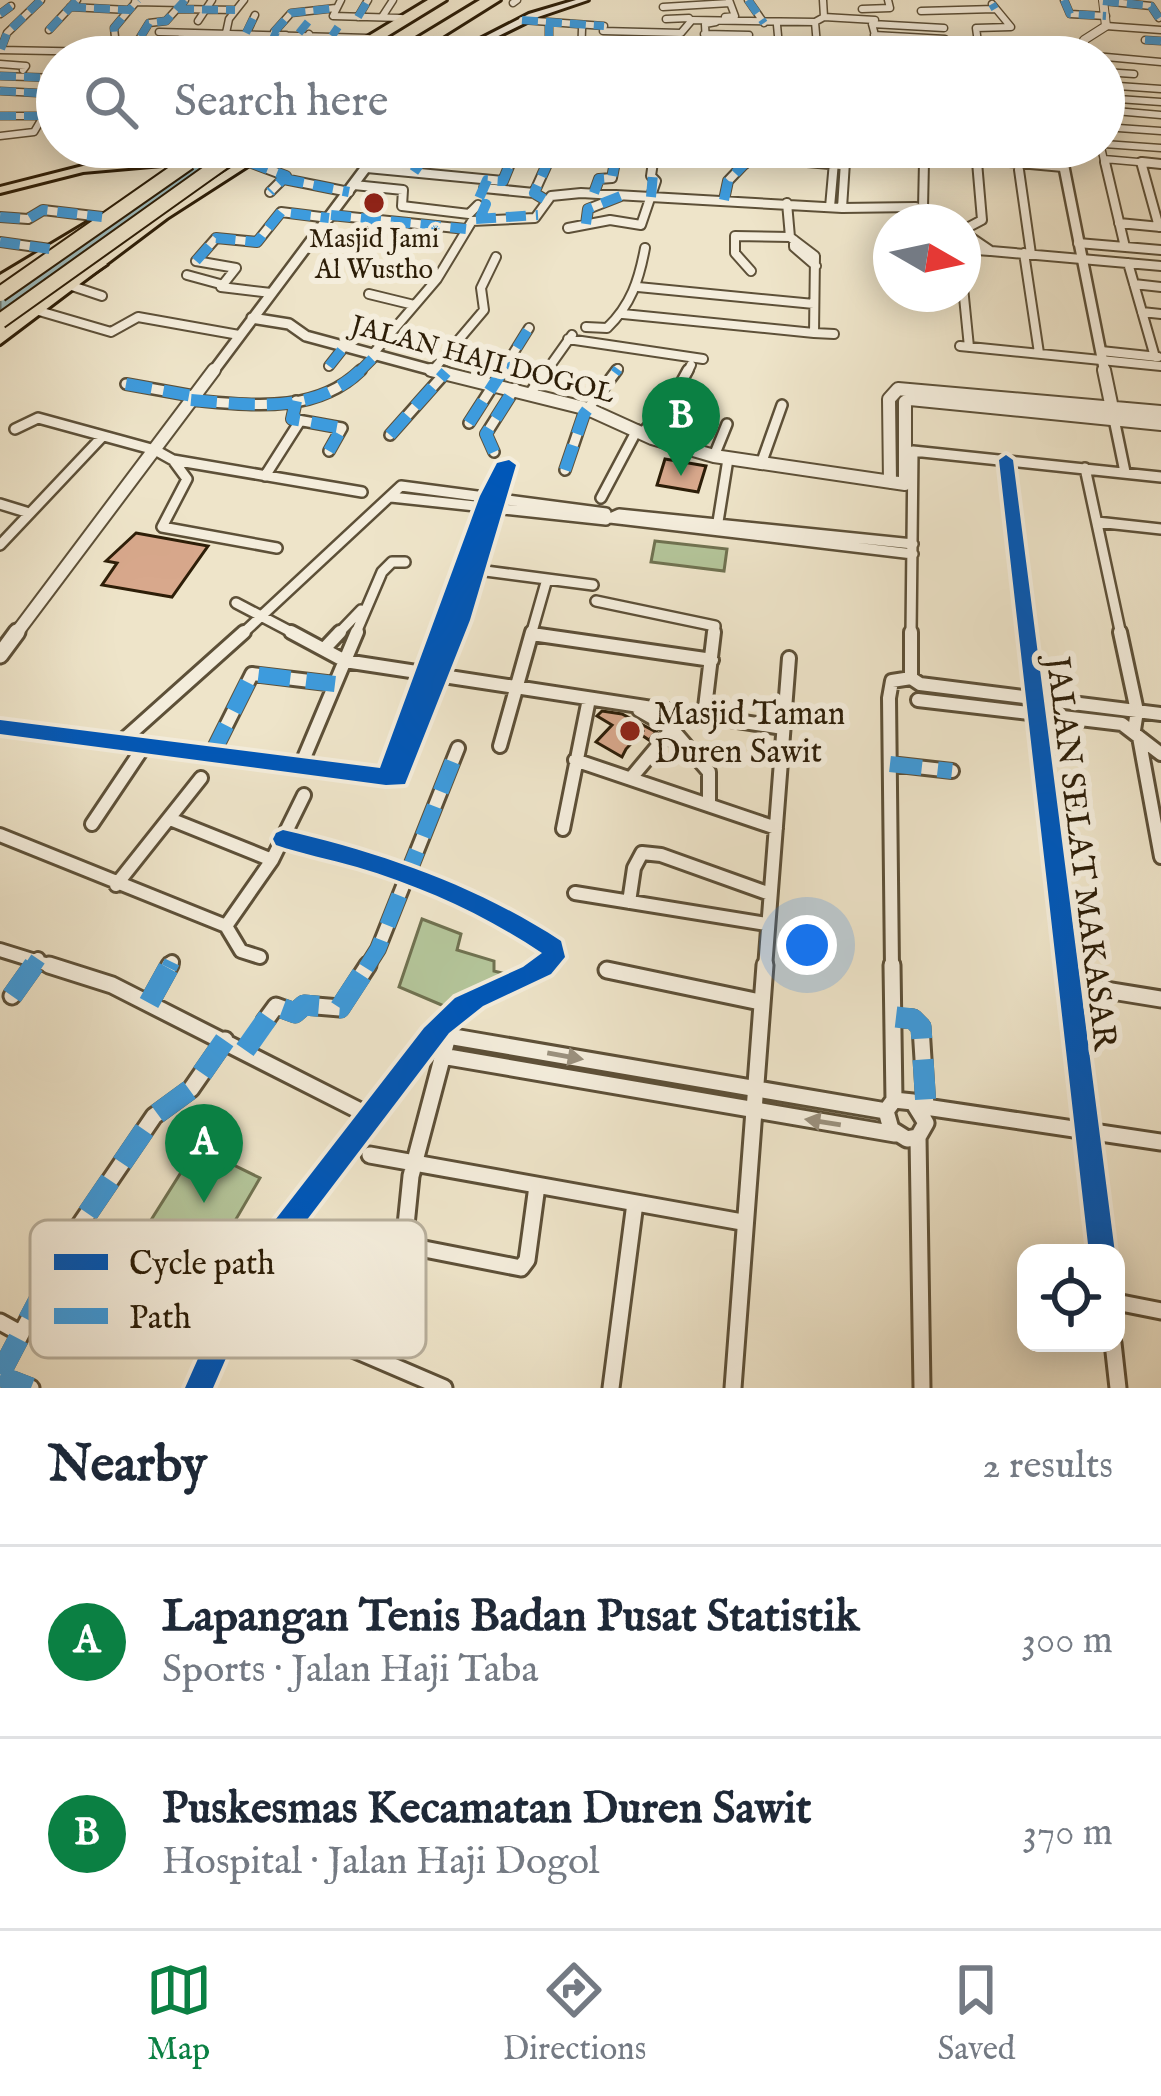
<!DOCTYPE html>
<html lang="en">
<head>
<meta charset="utf-8">
<style>
  body { margin:0; font-family:"IM FELL English",serif; background:#f2f2f3; color:#1f2937 }
  .controls { position:absolute; right:36px; bottom:36px; display:grid; overflow:hidden; border-radius:24px; box-shadow:0 6px 30px #0003 }
  .controls button { width:108px; height:108px; display:grid; place-items:center; padding:0; border:0; border-bottom:3px solid #e0e1e3; background:#fff; color:#1f2937; font:60px sans-serif }
  .compass { position:absolute; left:873px; top:204px; width:108px; height:108px; border-radius:50%; background:#fff; box-shadow:0 6px 30px #0003; rotate:99deg }
  .you { position:absolute; left:807px; top:945px; width:42px; height:42px; margin:-30px; border:9px solid #fff; border-radius:50%; background:#1a73e8; box-shadow:0 0 0 18px #1a73e833 }
  .badge { display:grid; place-items:center; width:78px; height:78px; border-radius:50%; background:#0b8043; color:#fff; font-size:39px; font-weight:700 }
  .pin { position:absolute; translate:-50% -99px; filter:drop-shadow(0 3px 6px #0008) }
  .pin::after { content:''; position:absolute; top:63px; width:42px; height:36px; background:inherit; clip-path:polygon(0 0,100% 0,50% 100%) }
  .list { margin:0; padding:0; list-style:none }
  h2 { display:flex; justify-content:space-between; align-items:center; height:156px; margin:0; padding:0 48px; font-size:51px }
  h2 small { font-size:39px; font-weight:400; color:#747a83 }
  .list li { display:grid; grid-template-columns:78px 1fr auto; gap:36px; align-items:center; box-sizing:border-box; height:192px; padding:0 48px; border-top:3px solid #e0e1e3 }
  .list b { display:block; font-size:45px; white-space:nowrap }
  .list p { margin:0; font-size:39px; white-space:nowrap; color:#747a83 }
  .list em { font-size:39px; font-style:normal; color:#747a83 }
  .icon { flex:none; width:66px; height:66px; fill:none; stroke:currentColor; stroke-width:2; stroke-linecap:round; stroke-linejoin:round }
  .map { position:relative; flex:none; width:1161px; height:1388px; overflow:hidden }
  .search { position:absolute; background:#fff; box-shadow:0 6px 30px #0003; left:36px; right:36px; top:36px; height:132px; display:flex; align-items:center; gap:30px; box-sizing:border-box; padding:0 42px; border-radius:66px; color:#747a83; font-size:45px }
  .sheet { height:540px; background:#fff }
  nav { display:flex; justify-content:space-around; align-items:center; box-sizing:border-box; height:168px; border-top:3px solid #e0e1e3; background:#fff; font-size:33px; color:#747a83 }
  nav a { display:grid; justify-items:center; gap:6px }
  nav .on { color:#0b8043 }
  .map>svg:first-child { display:block }
</style>
</head>
<body>
<div class="map">
<svg width="1161" height="1388" viewBox="0 0 1161 1388">
  <rect width="100%" height="100%" fill="#eee4c9"/>
  <filter id="stains"><feTurbulence type="fractalNoise" baseFrequency=".00167" numOctaves="4"/><feColorMatrix values="0 0 0 0 .2 0 0 0 0 .09 0 0 0 0 .02 0 0 0 .5 -.17"/></filter>
  <radialGradient id="worn" r=".72"><stop offset=".6" stop-color="#630" stop-opacity="0"/><stop offset="1" stop-color="#630" stop-opacity=".3"/></radialGradient>
  <path fill="#b4c59a" stroke="#707251" stroke-width="3" d="M655,541L727,549L724,571L651,562Z
    M422,919L461,934L457,950L494,961V971L510,975L444,1006L399,987Z
    M197,1147L260,1178L211,1262L146,1228Z"/>
  <path fill="#9cbcbf" stroke="#707d76" stroke-width="3" d="M221,147H246L0,321V300Z"/>
  <path fill="#d8a88c" stroke="#2d1e08" stroke-width="3" d="M665,459L706,466L698,492L657,485Z
    M136,533L208,546L172,597L102,585L117,563L106,561Z
    M602,711L622,714L656,732L649,740L640,734L644,730L626,749L622,757L596,742L612,725L597,716Z"/>
  <g fill="none" stroke-linecap="round" stroke-linejoin="round">
    <path stroke="#c7bca2" stroke-width="15" stroke-dasharray="15 8" stroke-linecap="butt" d="M248,1046L265,1021"/>
    <defs>
      <path id="minor-far4" d="M341,0L333,16L401,18
        M748,0L764,23
        M823,0L824,17
        M1064,0L1070,14L1106,16
        M1103,1L1151,6L1159,18
        M135,2L183,3
        M513,3L517,0
        M70,7L129,10L138,0
        M663,7L730,3
        M178,9L235,10
        M862,9L890,8L888,0
        M921,11L995,9
        M0,14L11,6
        M358,17L368,0
        M382,17L393,0
        M725,17L735,16L729,0
        M824,17L875,20
        M666,19L689,18
        M522,20L604,26
        M198,21L212,0
        M716,22L705,24L706,44L779,47
        M815,22L818,57
        M549,25V44L582,46
        M777,25L780,57
        M1106,26L1161,30
        M49,30L77,0
        M603,31L681,33L692,20L815,22L824,17
        M159,32L368,38
        M274,32L291,13L336,8
        M226,33L229,19L244,0
        M704,34L749,35
        M286,35H278L268,53L294,54L309,34
        M874,35L945,39
        M1145,40L1161,41
        M978,44L1037,49
        M601,46L641,52
        M879,47L946,52
        M1,49L7,33L41,0
        M0,50L104,52L100,57
        M104,52L115,37L114,28L129,10
        M699,53L758,52L763,57
        M1084,55L1161,62
        M128,57L149,23L166,21L185,0
        M165,57L185,33
        M221,57L246,34L255,15
        M314,57L340,56
        M581,57L582,29
        M881,57L872,24L944,28
        M980,57L976,28L1011,27L992,4
        M0,64L26,66L23,70
        M1104,72L1134,74
        M0,76L57,78
        M1104,85L1161,89
        M0,91L56,94
        M1104,98L1161,102
        M1104,110L1161,115
        M0,116H42
        M1104,127L1161,131
        M0,136L34,132L57,93
        M1104,144L1161,148
        M513,147L553,150
        M745,147L746,165
        M976,147L978,165
        M1101,147L1105,165
        M924,155L1043,165
        M1104,159L1161,164
        M791,161L841,165
        M248,162L257,165
        M419,165L430,150L472,147
        M547,165L555,147
        M614,165L617,147
        M653,165L656,147
        M834,165L836,147
        M845,165L846,147
        M924,165V147"/>
      <path id="minor-far3" d="M249,162L286,176L270,192
        M807,162L841,165
        M1009,162L1063,167
        M1105,162L1125,247
        M1141,162L1159,227
        M1142,162L1161,164
        M367,168L503,181L510,164
        M1019,170L1031,254
        M414,172L421,162
        M284,179L349,192
        M354,185L403,190L402,206L469,214L478,205
        M484,188L534,193
        M594,193L599,179L612,178L615,162
        M544,199L534,193L548,162
        M724,200L728,181L746,162
        M830,207L834,162
        M842,208L845,162
        M923,208L924,162
        M331,215L466,229
        M0,217L28,219L43,210L102,217
        M1119,223L1161,227
        M586,224L588,209L621,196
        M568,228L610,220L641,225L656,181L651,176L653,162
        M963,230L982,220L977,162
        M963,232L991,251L1161,266
        M794,240V247L816,266
        M365,241L379,220
        M0,242L50,249
        M1078,243L1161,250
        M963,249L990,251
        M1024,253L1039,353
        M196,261L216,238L257,242L281,212L329,218
        M196,261L236,268L221,287L271,293
        M1128,263L1155,357
        M751,271L735,253V236L790,237
        M187,275L220,284
        M1134,284L1161,287
        M72,286L102,296
        M638,287L814,304
        M963,287L969,347
        M369,294L414,305
        M39,311L111,332L138,317L239,335
        M1142,312L1161,314
        M623,314L814,333L815,256L790,237L787,203
        M586,327L607,328C631,305 639,280 645,248
        M814,333L834,334
        M568,339L703,359
        M960,346L1161,366
        M1101,351L1158,357
        M372,355L437,279L472,221L535,218L551,196L581,193L842,208L916,207L947,222
        M329,366L344,347
        M434,369L484,310L481,288L496,257
        M358,373L375,356
        M501,373L529,328
        M545,373L572,335
        M615,373L618,369
        M687,373L691,365"/>
      <path id="minor-far2" d="M126,384L193,396
        M531,392L547,370
        M191,400C250,405 315,415 361,370
        M296,401L292,419L342,428L329,451
        M1114,419L1125,472
        M469,423L503,370
        M15,429L38,418L155,450L173,460L362,492
        M642,433L670,403L688,370
        M390,435L446,372
        M494,452L486,434L515,388
        M714,456L727,424
        M173,460L187,479L162,527L277,548
        M1006,460L1027,635
        M761,464L782,405
        M1085,468L1121,635
        M565,470L584,414L617,370
        M265,476L300,421
        M391,497L606,520
        M601,498L637,430
        M0,504L26,512
        M1097,522L1161,529
        M717,528L728,459
        M913,544L619,514L610,518L913,554
        M0,545L101,438
        M478,570L593,585
        M596,601L715,626L714,635
        M236,603L297,635
        M532,634L542,635
        M241,635L401,486L606,513
        M337,635L361,610
        M355,635L382,572L392,562H405
        M437,635L502,466L509,465L456,635
        M531,635L547,579
        M911,635L913,451L1161,477"/>
      <path id="minor-far1" d="M291,632L345,661L783,728
        M1027,632L1068,968
        M1120,632L1137,711L1134,730
        M532,634L712,660
        M325,648L340,632
        M911,678V632
        M911,678L920,684L1161,714
        M918,700L1122,724L1161,754
        M639,710L672,729L709,772V805
        M704,716L714,632
        M0,727L386,776
        M1139,737L1161,857
        M121,742L244,632
        M500,746L532,632
        M212,754L252,674L335,684
        M575,760L776,828
        M890,764L952,771
        M301,765L357,632
        M386,776L398,778L457,632
        M386,776L438,632
        M631,778L672,729
        M170,819L272,860
        M92,824L145,745
        M563,829L589,699
        M0,835L226,926
        M283,839C380,862 470,893 553,948L554,957L539,968
        M116,885L201,778
        M575,893L766,924
        M629,902L634,868L642,853L661,855L770,894
        M226,926L272,860L304,795
        M226,926L241,951L260,957
        M0,950L58,968
        M32,968L38,959
        M169,968L172,962
        M366,968L378,949L458,748
        M765,968L789,658
        M892,968L889,698L892,681L911,678"/>
      <path id="minor" d="M49,965L112,985L370,1116
        M892,965L894,1100
        M1067,965L1102,1253
        M607,970L760,1002
        M533,973L543,965
        M1069,984L1161,999
        M12,996L34,965
        M149,1003L170,965
        M896,1017L913,1019L921,1027L926,1107
        M265,1021L276,1006L295,1013L304,1005L340,1008L368,965
        M442,1056L895,1134
        M894,1100L913,1102L926,1123L918,1137L907,1139L891,1129L886,1111Z
        M919,1106L1161,1142
        M918,1137L922,1388
        M370,1155L742,1222
        M537,1186L527,1260L521,1268L404,1245L411,1176L448,1036L886,1111
        M1116,1302L1161,1311
        M0,1322L20,1333
        M227,1337L242,1309L255,1307L444,1388
        M1113,1343L1118,1388
        M0,1374L73,1235L154,1116L191,1089L225,1040
        M0,1376L31,1388
        M199,1388L237,1298L305,1196L451,1016L512,980
        M611,1388L635,1203
        M733,1388L765,965"/>
      <path id="tertiary-far3" d="M1078,57L1084,55V40L1106,26L1103,0
        M1060,147L1064,165
        M368,165L382,147"/>
      <path id="tertiary-far2" d="M1063,162L1105,373
        M252,318L289,324L306,336L443,373
        M212,373L370,162"/>
      <path id="tertiary-far1" d="M431,370L588,409L652,438L714,456L905,484V402L910,399L1161,424
        M1104,370L1113,413
        M890,482L889,399L898,389L1161,412
        M15,635L214,370"/>
      <path id="tertiary" d="M0,655L17,632"/>
      <path id="secondary" d="M576,0H588L535,18L456,57H445L529,14Z"/>
      <path id="primary" d="M428,0H438L346,57H334Z
        M490,0H500L409,57H398Z
        M135,147H154L109,159L104,156Z
        M264,147H276L271,152L286,147L299,148L257,160L167,218L0,344V334L159,214Z
        M238,153L242,154V158L83,172L0,193V187L83,166Z
        M95,218L99,219V223L0,284V275Z"/>
      <path id="motorway" d="M434,0H446L353,57H340Z
        M480,0H492L399,57H386Z
        M95,261L107,264L0,336V324Z"/>
    </defs>
    <use href="#minor-far4" stroke="#5d5038" stroke-width="9"/>
    <use href="#minor-far3" stroke="#5d5038" stroke-width="12"/>
    <use href="#minor-far2" stroke="#5d5038" stroke-width="14"/>
    <use href="#minor-far1" stroke="#5d5038" stroke-width="18"/>
    <use href="#minor" stroke="#5d5038" stroke-width="21"/>
    <use href="#tertiary-far3" stroke="#5d5038" stroke-width="10"/>
    <use href="#tertiary-far2" stroke="#5d5038" stroke-width="14"/>
    <use href="#tertiary-far1" stroke="#5d5038" stroke-width="16"/>
    <use href="#tertiary" stroke="#5d5038" stroke-width="21"/>
    <use href="#secondary" stroke="#2d1e08" stroke-width="6"/>
    <use href="#primary" stroke="#2d1e08" stroke-width="6"/>
    <use href="#motorway" stroke="#2d1e08" stroke-width="6"/>
    <use href="#minor-far4" stroke="#f4eddc" stroke-width="6"/>
    <use href="#minor-far3" stroke="#f4eddc" stroke-width="8"/>
    <use href="#minor-far2" stroke="#f4eddc" stroke-width="9"/>
    <use href="#minor-far1" stroke="#f4eddc" stroke-width="12"/>
    <use href="#minor" stroke="#f4eddc" stroke-width="15"/>
    <use href="#tertiary-far3" stroke="#f4eddc" stroke-width="8"/>
    <use href="#tertiary-far2" stroke="#f4eddc" stroke-width="9"/>
    <use href="#tertiary-far1" stroke="#f4eddc" stroke-width="12"/>
    <use href="#tertiary" stroke="#f4eddc" stroke-width="15"/>
    <use href="#secondary" fill="#f4eddc" fill-rule="evenodd"/>
    <use href="#primary" fill="#eee4c9" fill-rule="evenodd"/>
    <use href="#motorway" fill="#eee4c9" fill-rule="evenodd"/>
    <defs>
      <path id="motorway-bridge-far1" d="M185,165L211,147
        M219,165L245,147"/>
      <path id="motorway-bridge" d="M0,294L189,162
        M0,321L223,162"/>
    </defs>
    <use href="#motorway-bridge-far1" stroke="#2d1e08" stroke-width="14" stroke-linecap="butt"/>
    <use href="#motorway-bridge" stroke="#2d1e08" stroke-width="18" stroke-linecap="butt"/>
    <use href="#motorway-bridge-far1" stroke="#eee4c9" stroke-width="10"/>
    <use href="#motorway-bridge" stroke="#eee4c9" stroke-width="14"/>
    <path stroke="#3d9bdd" stroke-width="8" stroke-dasharray="16 8" stroke-linecap="butt" d="M748,0L764,23
      M1064,0L1070,14L1106,16
      M1103,1L1151,6L1159,18
      M992,4L995,9
      M70,7L129,10L138,0
      M178,9L235,10
      M0,14L11,6
      M358,17L368,0
      M522,20L604,26
      M549,25V44L582,46
      M49,30L77,0
      M274,32L291,13L336,8
      M276,32L265,57L299,56
      M246,33L255,15
      M299,33L308,22
      M332,36L338,27
      M1145,40L1161,41
      M601,46L641,52
      M1,49L7,33L41,0
      M104,52L115,37L114,28L129,10
      M699,53L758,52L763,57
      M128,57L149,23L166,21L185,0
      M0,76L57,78
      M0,91L56,94
      M0,116H42
      M513,147L553,150
      M745,147L746,165
      M248,162L257,165
      M419,165L430,150L472,147
      M547,165L555,147
      M614,165L617,147
      M654,165L656,147"/>
    <path stroke="#3d9bdd" stroke-width="10" stroke-dasharray="20 10" stroke-linecap="butt" d="M249,162L286,176L270,192
      M414,172L421,162
      M284,179L349,192
      M594,193L599,179L612,178L615,162
      M651,197L654,162
      M544,199L534,193L548,162
      M724,200L728,181L746,162
      M331,215L466,229
      M0,217L28,219L43,210L102,217
      M480,218L486,204L477,203L487,180L503,181L510,164
      M476,219L538,215
      M586,224L588,209L623,195
      M0,242L50,249
      M196,261L216,238L257,242L281,212L329,218
      M329,366L344,347
      M358,373L375,356
      M501,373L529,328
      M615,373L618,369"/>
    <path stroke="#3d9bdd" stroke-width="12" stroke-dasharray="26 12" stroke-linecap="butt" d="M126,384L193,396
      M191,400C250,405 315,415 361,370
      M296,401L292,419L342,428L329,451
      M469,423L503,370
      M390,435L446,372
      M494,452L486,434L515,388
      M565,470L584,414L617,370"/>
    <path stroke="#3d9bdd" stroke-width="16" stroke-dasharray="32 16" stroke-linecap="butt" d="M212,754L252,674L335,684
      M890,764L952,771
      M32,968L38,959
      M169,968L172,962
      M366,968L378,949L458,748"/>
    <path stroke="#3d9bdd" stroke-width="21" stroke-dasharray="40 21" stroke-linecap="butt" d="M12,996L34,965
      M149,1003L170,965
      M896,1017L913,1019L921,1027L926,1107
      M245,1050L276,1006L295,1013L304,1005L340,1008L368,965
      M0,1374L73,1235L154,1116L191,1089L225,1040
      M0,1376L31,1388"/>
    <defs>
      <path id="cycleway" d="M1006,455L1013,460L1115,1253H1089L999,460Z
        M509,460L516,465L470,620L405,784L386,785L0,734V720L380,768L480,496L497,463Z
        M283,830C382,853 475,885 561,941L565,957L551,974L483,1006L449,1033L287,1246L243,1319L213,1388H185L224,1300L269,1228L424,1028L455,998L523,967L542,953C485,915 424,887 357,867C330,859 302,854 276,845L273,839L276,833Z"/>
    </defs>
    <use href="#cycleway" stroke="#f4eddc" stroke-width="8"/>
    <use href="#cycleway" fill="#0057b8" fill-rule="evenodd"/>
  </g>
  <defs><path id="oneway-solid" d="M-6-.8H1V-3.2L6.5 0L1 3.2V.8H-6Z" transform="scale(3)"/></defs>
  <g fill="#9a907d">
    <use href="#oneway-solid" transform="translate(565 1056) rotate(10)"/>
    <use href="#oneway-solid" transform="translate(823 1122) rotate(-171)"/>
  </g>
  <g fill="#8f2418" stroke="#f4eddc" stroke-width="4.5">
    <circle cx="374" cy="203" r="12"/>
    <circle cx="630" cy="731" r="12"/>
  </g>
  <g text-anchor="middle" stroke-width="12" stroke-linejoin="round" paint-order="stroke">
    <g font-size="27" fill="#2d1e08" stroke="#f4eddc">
      <text x="374" y="247">Masjid Jami<tspan x="374" dy="31">Al Wustho</tspan></text>
    </g>
    <g font-size="27" fill="#2d1e08" stroke="#f4eddc">
      <text transform="translate(483 359) rotate(15)" y="9">JALAN HAJI DOGOL</text>
    </g>
    <g font-size="33" fill="#2d1e08" stroke="#f4eddc" text-anchor="start">
      <text x="654" y="724">Masjid Taman<tspan x="654" dy="38">Duren Sawit</tspan></text>
    </g>
    <g font-size="33" fill="#2d1e08" stroke="#f4eddc">
      <text transform="translate(1083 853) rotate(83)" y="12">JALAN SELAT MAKASAR</text>
    </g>
  </g>
  <rect x="30" y="1220" width="396" height="138" rx="18" fill="#f4eddc" stroke="#b8af9c" stroke-width="3"/>
  <rect x="54" y="1254" width="54" height="16" fill="#0057b8"/>
  <rect x="54" y="1308" width="54" height="16" fill="#3d9bdd"/>
  <g font-size="33" fill="#2d1e08">
    <text x="129" y="1274">Cycle path</text>
    <text x="129" y="1328">Path</text>
  </g>
  <rect width="100%" height="100%" filter="url(#stains)"/>
  <rect width="100%" height="100%" fill="url(#worn)"/>
</svg>
<div class="controls">
<button><svg class="icon" aria-label="locate" viewBox="0 0 24 24"><circle cx="12" cy="12" r="6"/><path d="M12 2v4M12 18v4M2 12h4M18 12h4"/></svg></button>
</div>
<svg class="compass" viewBox="-18 -18 36 36"><path d="M0-13l5 13h-10z" fill="#e53935"/><path d="M0 13l5-13h-10z" fill="#747a83"/></svg>
<div class="you"></div>
<div class="pin badge" style="left:204px;top:1203px">A</div>
<div class="pin badge" style="left:681px;top:476px">B</div>
<div class="search"><svg class="icon" aria-label="search" viewBox="0 0 24 24"><circle cx="10" cy="10" r="6"/><path d="M15 15l6 6"/></svg>Search here</div>
</div>
<section class="sheet">
<h2>Nearby<small>2 results</small></h2>
<ul class="list">
<li><span class="badge">A</span><div><b>Lapangan Tenis Badan Pusat Statistik</b><p>Sports · Jalan Haji Taba</p></div><em>300 m</em></li>
<li><span class="badge">B</span><div><b>Puskesmas Kecamatan Duren Sawit</b><p>Hospital · Jalan Haji Dogol</p></div><em>370 m</em></li>
</ul>
</section>
<nav>
<a class="on"><svg class="icon" aria-label="map" viewBox="0 0 24 24"><path d="M3 6l6-2 6 2 6-2v14l-6 2-6-2-6 2zM9 4v14M15 6v14"/></svg>Map</a>
<a><svg class="icon" aria-label="directions" viewBox="0 0 24 24"><path d="M12 3l9 9-9 9-9-9zM9 14v-3h6M13 9l2 2-2 2"/></svg>Directions</a>
<a><svg class="icon" aria-label="saved" viewBox="0 0 24 24"><path d="M7 4h10v16l-5-4-5 4z"/></svg>Saved</a>
</nav>
</body>
</html>
